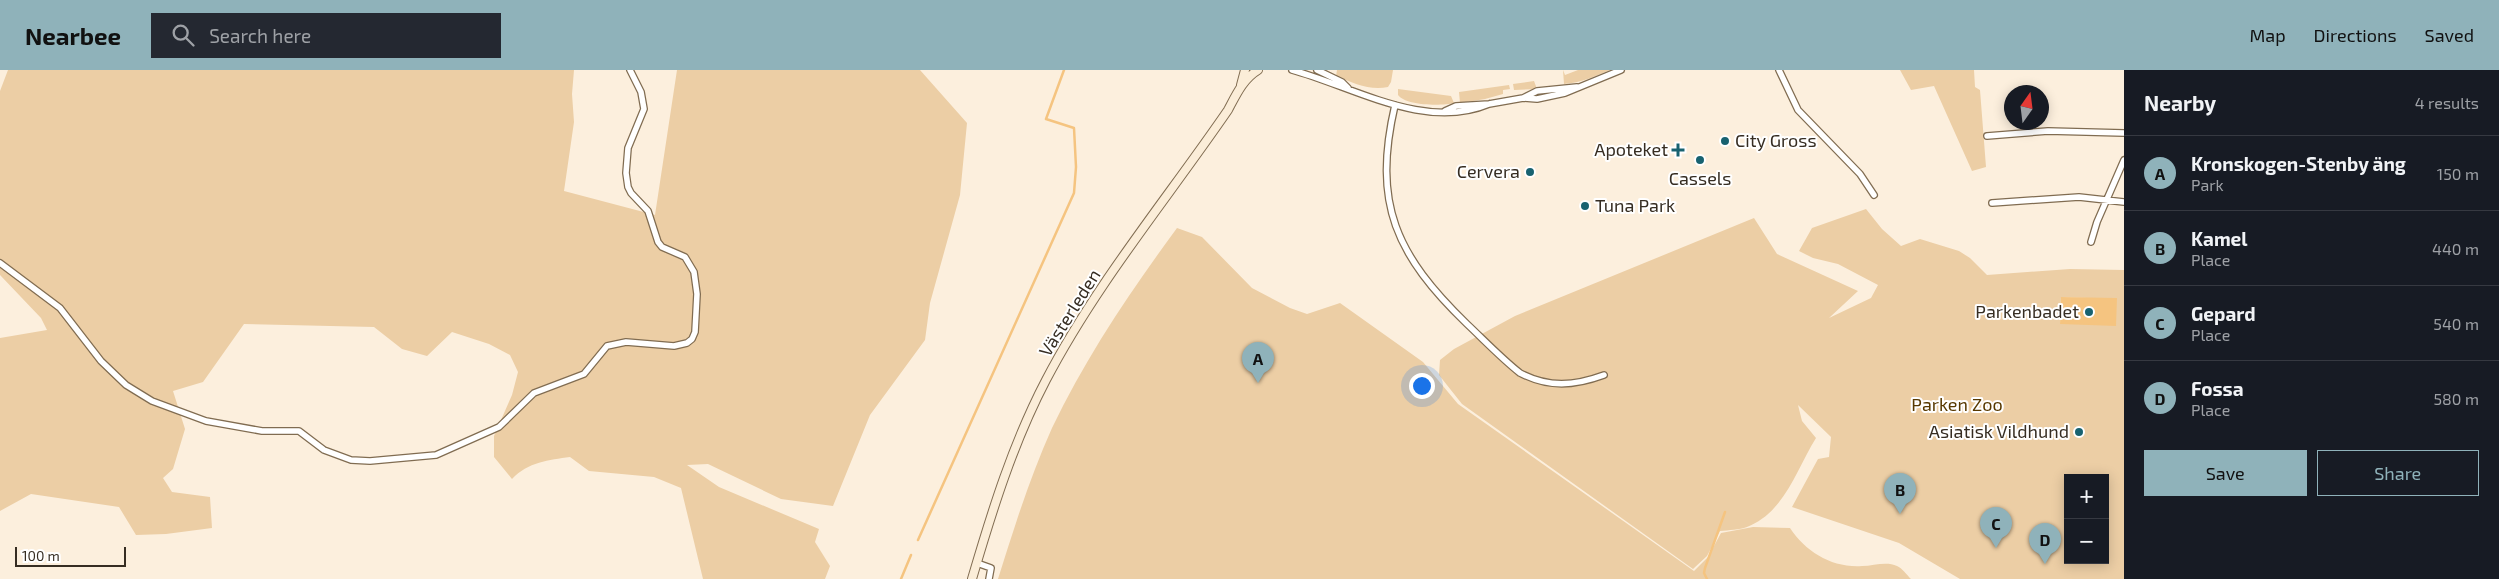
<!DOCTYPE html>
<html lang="en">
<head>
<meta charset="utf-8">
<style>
  body { margin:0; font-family:"Exo 2",sans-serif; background:#242831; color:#f1f3f6 }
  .controls { position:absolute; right:15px; bottom:15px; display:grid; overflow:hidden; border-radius:0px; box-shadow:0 2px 12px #0003 }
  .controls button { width:45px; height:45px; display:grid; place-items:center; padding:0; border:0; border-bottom:1px solid #363941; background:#171b24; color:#f1f3f6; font:25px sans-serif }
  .compass { position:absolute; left:2004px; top:15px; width:45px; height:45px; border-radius:50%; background:#171b24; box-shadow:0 2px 12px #0003; rotate:14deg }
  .scale { position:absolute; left:15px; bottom:12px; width:111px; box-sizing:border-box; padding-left:5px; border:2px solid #362d22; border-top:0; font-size:14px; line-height:18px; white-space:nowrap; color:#362d22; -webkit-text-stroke:4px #fff; paint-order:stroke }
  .you { position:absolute; left:1421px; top:315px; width:18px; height:18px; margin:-12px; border:4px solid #fff; border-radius:50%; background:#1a73e8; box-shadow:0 0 0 8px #1a73e833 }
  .badge { display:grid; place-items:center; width:32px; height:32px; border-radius:50%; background:#8fb2ba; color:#111; font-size:16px; font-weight:700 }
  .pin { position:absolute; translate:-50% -41px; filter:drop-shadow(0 1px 2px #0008) }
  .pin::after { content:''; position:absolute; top:26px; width:18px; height:15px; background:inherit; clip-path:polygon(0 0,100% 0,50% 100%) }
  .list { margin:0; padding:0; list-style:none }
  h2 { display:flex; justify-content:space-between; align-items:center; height:65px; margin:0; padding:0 20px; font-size:21px }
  h2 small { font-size:16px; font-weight:400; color:#9ea1a6 }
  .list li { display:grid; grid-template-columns:32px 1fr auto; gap:15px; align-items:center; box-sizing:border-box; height:75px; padding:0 20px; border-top:1px solid #363941 }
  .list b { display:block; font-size:19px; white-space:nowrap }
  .list p { margin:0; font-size:16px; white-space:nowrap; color:#9ea1a6 }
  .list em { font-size:16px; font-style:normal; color:#9ea1a6 }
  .actions { display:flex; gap:10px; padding:15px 20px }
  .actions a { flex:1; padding:11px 0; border:1px solid #8fb2ba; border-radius:0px; text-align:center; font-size:18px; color:#8fb2ba }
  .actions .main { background:#8fb2ba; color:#111 }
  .icon { flex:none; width:28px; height:28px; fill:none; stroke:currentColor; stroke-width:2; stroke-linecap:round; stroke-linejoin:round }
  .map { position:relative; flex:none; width:2124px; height:509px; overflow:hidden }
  header { display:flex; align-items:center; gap:30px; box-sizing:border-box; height:70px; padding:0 25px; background:#8fb2ba; color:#111 }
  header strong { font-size:24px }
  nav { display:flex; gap:28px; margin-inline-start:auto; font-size:18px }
  .search { width:350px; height:45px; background:#242831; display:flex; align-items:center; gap:12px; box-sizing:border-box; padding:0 18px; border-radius:0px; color:#9ea1a6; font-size:19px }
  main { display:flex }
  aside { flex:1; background:#171b24 }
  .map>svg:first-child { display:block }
</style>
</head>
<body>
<header>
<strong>Nearbee</strong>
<div class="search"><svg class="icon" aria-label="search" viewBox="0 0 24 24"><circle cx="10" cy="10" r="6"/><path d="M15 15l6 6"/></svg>Search here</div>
<nav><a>Map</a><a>Directions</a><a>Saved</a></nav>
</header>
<main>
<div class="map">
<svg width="2124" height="509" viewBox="0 0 2124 509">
  <rect width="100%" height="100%" fill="#fcefdd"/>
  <path fill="#eccea5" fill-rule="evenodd" d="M8,0H574L572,24L574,52L564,121L655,145L677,0H920L967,53L960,125L930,233L925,270L870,345L833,436L781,429L708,394L687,395L719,417L819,459L815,472L830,496L825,509H703L681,418L654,407L589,401L570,387C549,390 528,392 512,409L494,387V366L512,325L518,302L510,285L489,274L452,262L427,286L402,279L374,257L244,254L203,312L173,321L185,359L173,399L163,408L172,422L210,427L212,458L166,464L136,465L119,437L31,424L0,441V268L47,260L41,248L0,205V21Z
    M1337,0H1393L1391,12L1388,17C1370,21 1353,13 1336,6Z
    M1563,0L1565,5L1578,0H1610C1596,6 1580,13 1564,14Z
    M1900,0H1974L1975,17L1980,20L1986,97L1972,101L1934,16L1911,20Z
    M1534,11L1537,19L1514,20L1513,14Z
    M1509,15L1510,19L1503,20V24L1485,29L1460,33L1459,22Z
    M1398,19L1451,26L1454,33C1442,36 1406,36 1398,25Z
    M1866,139L1882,159L1901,176L1920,169L1959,181L1970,188L1987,205L2070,199L2124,200V509H1960L1899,473L1792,437L1818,389L1829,387L1831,367L1798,335L1802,351L1816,368C1796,400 1785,442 1747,457C1739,460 1729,460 1720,461L1707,486L1693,499L1462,334L1439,305L1440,290L1454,279L1515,246L1754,148L1777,184L1858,221L1829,248L1871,228L1878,215L1838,194L1813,188L1799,181L1812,158ZM2061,227L2114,229L2060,254ZM2068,408H2105V490H2068Z
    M1177,158L1202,167L1252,218L1290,238L1307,244L1340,233L1423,292L1458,334L1694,501L1708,487L1721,463L1753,457L1790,458C1806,482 1832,498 1862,496C1874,496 1886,491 1897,496C1902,498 1907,505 1911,509H998C1014,458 1030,407 1052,358C1086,287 1130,222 1177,158Z"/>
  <path fill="#f5c480" d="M2061,227L2117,228L2116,256L2060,254Z"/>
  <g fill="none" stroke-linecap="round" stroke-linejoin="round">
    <path stroke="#f5c480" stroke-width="2.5" d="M918,470L1074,123L1076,97L1074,58L1046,49L1064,0
      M901,509L911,485
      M1707,509L1704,503L1705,498L1725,442"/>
    <defs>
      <path id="street" d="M1292,0C1354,17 1425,61 1489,34
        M1317,0L1342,12L1348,18
        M1779,0L1798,40L1860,104L1874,125
        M1523,28L1537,21L1577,17
        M1395,35C1372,134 1396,185 1467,254C1484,270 1501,288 1520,303C1549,318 1574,316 1604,305
        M1445,41L1456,36L1489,34L1523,28L1537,29L1565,23L1621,0
        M1987,66L2048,61L2124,63
        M1992,133L2079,127L2124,132
        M2091,172L2097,152L2124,90
        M0,193L60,238L101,291L126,315L152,331L206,351L262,361H299L324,380L351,390L370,391L436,385L499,357L534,323L584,304L607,276L626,272L674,276L687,273L692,269L695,262L697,224L694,202L685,187L662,177L658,172L648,141L631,123L628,117L626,103L628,78L644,39L641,22L630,0
        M977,493L991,498L989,509"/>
      <path id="secondary" d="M1241,15L1245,0
        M972,509C992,441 1013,373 1046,310C1096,214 1167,129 1228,40C1236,25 1243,9 1258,0"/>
    </defs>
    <use href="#street" stroke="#806c51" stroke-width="8"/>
    <use href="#secondary" stroke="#806c51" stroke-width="10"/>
    <use href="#street" stroke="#fff" stroke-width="5.5"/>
    <use href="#secondary" stroke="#fbedd8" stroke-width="8"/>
  </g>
  <g fill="#186270" stroke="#fff" stroke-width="2">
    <circle cx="1725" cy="71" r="5"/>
    <path d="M1675.5 72.5h5v5h5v5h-5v5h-5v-5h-5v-5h5z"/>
    <circle cx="1700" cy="90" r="5"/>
    <circle cx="1530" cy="102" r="5"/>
    <circle cx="1585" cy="136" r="5"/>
    <circle cx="2089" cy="242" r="5"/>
    <circle cx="2079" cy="362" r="5"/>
  </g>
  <g text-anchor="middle" stroke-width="4" stroke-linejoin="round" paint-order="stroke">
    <g font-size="18" fill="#362d22" stroke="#fff" text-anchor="end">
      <text x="1735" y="77" text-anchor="start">City Gross</text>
      <text x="1668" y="86">Apoteket</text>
      <text x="1520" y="108">Cervera</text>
      <text x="1700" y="115" text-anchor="middle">Cassels</text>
      <text x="1595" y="142" text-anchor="start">Tuna Park</text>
      <text x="2079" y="248">Parkenbadet</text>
      <text x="2069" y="368">Asiatisk Vildhund</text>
    </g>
    <g font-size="18" fill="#362d22" stroke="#fff">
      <text transform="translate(1070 243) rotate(-58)" y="6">Västerleden</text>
    </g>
    <g font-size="18" fill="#583900" stroke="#fff">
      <text x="1957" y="341">Parken Zoo</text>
    </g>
  </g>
</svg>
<div class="controls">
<button>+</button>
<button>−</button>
</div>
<svg class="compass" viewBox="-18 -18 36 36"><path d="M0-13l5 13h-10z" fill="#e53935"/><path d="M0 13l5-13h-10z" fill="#9ea1a6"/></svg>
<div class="scale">100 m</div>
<div class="you"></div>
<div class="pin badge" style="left:1258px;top:313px">A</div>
<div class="pin badge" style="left:1900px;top:444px">B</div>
<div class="pin badge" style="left:1996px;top:478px">C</div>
<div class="pin badge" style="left:2045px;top:494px">D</div>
</div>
<aside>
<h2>Nearby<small>4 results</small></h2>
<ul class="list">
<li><span class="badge">A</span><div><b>Kronskogen-Stenby äng</b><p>Park</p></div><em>150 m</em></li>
<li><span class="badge">B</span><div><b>Kamel</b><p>Place</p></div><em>440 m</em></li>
<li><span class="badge">C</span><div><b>Gepard</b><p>Place</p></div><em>540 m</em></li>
<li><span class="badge">D</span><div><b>Fossa</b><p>Place</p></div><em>580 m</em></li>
</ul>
<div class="actions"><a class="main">Save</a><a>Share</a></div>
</aside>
</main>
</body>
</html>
